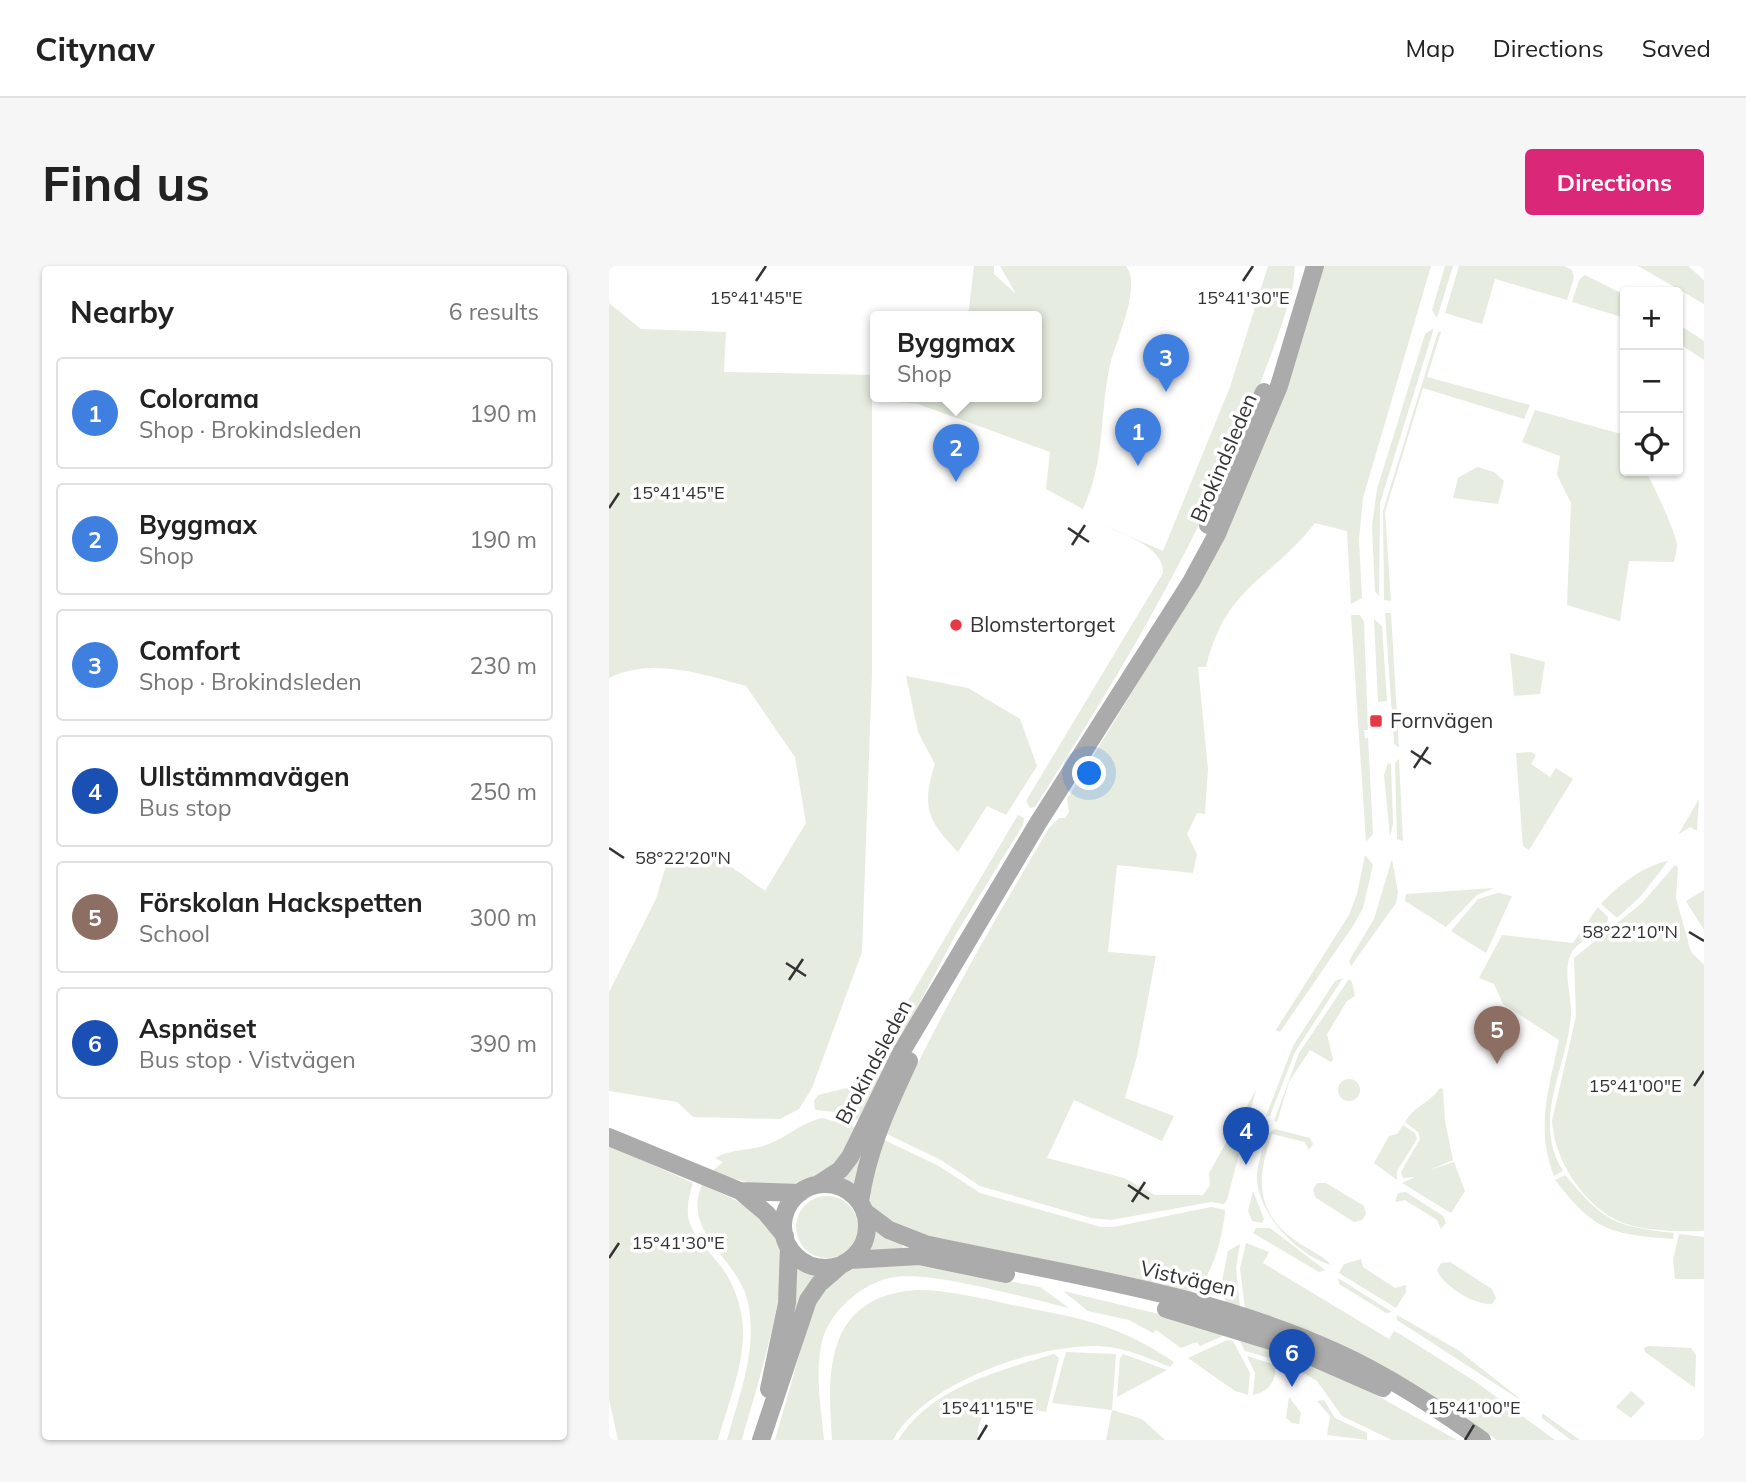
<!DOCTYPE html>
<html lang="en">
<head>
<meta charset="utf-8">
<style>
  body { margin:0; font-family:Mulish,sans-serif; background:#f6f6f6; color:#222 }
  .controls { position:absolute; right:21px; top:21px; display:grid; overflow:hidden; border-radius:7px; box-shadow:0 2px 5px #0004 }
  .controls button { width:63px; height:63px; display:grid; place-items:center; padding:0; border:0; border-bottom:2px solid #e0e0e0; background:#fff; color:#222; font:35px sans-serif }
  .you { position:absolute; left:481px; top:508px; width:24px; height:24px; margin:-18px; border:5px solid #fff; border-radius:50%; background:#1a73e8; box-shadow:0 0 0 10px #1a73e833 }
  .badge { display:grid; place-items:center; width:46px; height:46px; border-radius:50%; background:#db2777; color:#fff; font-size:23px; font-weight:700 }
  .pin { position:absolute; translate:-50% -58px; filter:drop-shadow(0 2px 4px #0008) }
  .pin::after { content:''; position:absolute; top:37px; width:24px; height:21px; background:inherit; clip-path:polygon(0 0,100% 0,50% 100%) }
  .popup { position:absolute; left:261px; top:45px; width:172px; height:91px; box-sizing:border-box; display:grid; place-content:center; border-radius:7px; background:#fff; filter:drop-shadow(0 2px 5px #0005); font-size:23px; white-space:nowrap; color:#767676 }
  .popup b { font-size:26px; color:#222 }
  .popup::after { content:''; position:absolute; left:50%; top:100%; margin-left:-14px; border:14px solid transparent; border-top-color:#fff }
  .list { margin:0; padding:0; list-style:none }
  h2 { display:flex; justify-content:space-between; align-items:center; height:91px; margin:0; padding:0 28px; font-size:30px }
  h2 small { font-size:23px; font-weight:400; color:#767676 }
  .list li { display:grid; grid-template-columns:46px 1fr auto; gap:21px; align-items:center; box-sizing:border-box; height:112px; margin:0 14px 14px; padding:0 14px; border:2px solid #e0e0e0; border-radius:7px }
  .list b { display:block; font-size:26px; white-space:nowrap }
  .list p { margin:0; font-size:23px; white-space:nowrap; color:#767676 }
  .list em { font-size:23px; font-style:normal; color:#767676 }
  .icon { flex:none; width:38px; height:38px; fill:none; stroke:currentColor; stroke-width:2; stroke-linecap:round; stroke-linejoin:round }
  .map { position:relative; flex:none; width:1095px; height:1174px; overflow:hidden; border-radius:7px }
  header { display:flex; align-items:center; gap:42px; box-sizing:border-box; height:98px; padding:0 35px; background:#fff; border-bottom:2px solid #e0e0e0 }
  header strong { font-size:33px }
  nav { display:flex; gap:38px; margin-inline-start:auto; font-size:24px }
  .intro { display:flex; align-items:center; justify-content:space-between; box-sizing:border-box; height:168px; padding:0 42px }
  h1 { margin:0; font-size:49px }
  .button { padding:18px 32px; border-radius:7px; background:#db2777; color:#fff; font-size:24px; font-weight:700 }
  main { display:flex; gap:42px; padding:0 42px }
  aside { flex:1; background:#fff; border-radius:7px; box-shadow:0 2px 5px #0004 }
  .map>svg:first-child { display:block }
</style>
</head>
<body>
<header>
<strong>Citynav</strong>
<nav><a>Map</a><a>Directions</a><a>Saved</a></nav>
</header>
<div class="intro"><h1>Find us</h1><a class="button">Directions</a></div>
<main>
<aside>
<h2>Nearby<small>6 results</small></h2>
<ul class="list">
<li><span class="badge" style="background:#3f7fe0">1</span><div><b>Colorama</b><p>Shop · Brokindsleden</p></div><em>190 m</em></li>
<li><span class="badge" style="background:#3f7fe0">2</span><div><b>Byggmax</b><p>Shop</p></div><em>190 m</em></li>
<li><span class="badge" style="background:#3f7fe0">3</span><div><b>Comfort</b><p>Shop · Brokindsleden</p></div><em>230 m</em></li>
<li><span class="badge" style="background:#1a4fb4">4</span><div><b>Ullstämmavägen</b><p>Bus stop</p></div><em>250 m</em></li>
<li><span class="badge" style="background:#8d6e63">5</span><div><b>Förskolan Hackspetten</b><p>School</p></div><em>300 m</em></li>
<li><span class="badge" style="background:#1a4fb4">6</span><div><b>Aspnäset</b><p>Bus stop · Vistvägen</p></div><em>390 m</em></li>
</ul>
</aside>
<div class="map">
<svg width="1095" height="1174" viewBox="0 0 1095 1174">
  <rect width="100%" height="100%" fill="#fff"/>
  <path fill="#e6ecdf" d="M365,0H385V8L407,28L391,0H517C533,21 507,74 501,99C490,149 497,194 474,243L437,223L441,186L309,138L263,134V407L253,686L203,822L190,843L171,853L84,851L68,836L0,825V726L47,633L57,599L72,590L100,585L156,625L197,557L186,491L137,420C92,408 43,391 0,412V37L32,63L117,66L115,106L266,109V130H428V50H359Z
    M659,0H686L684,20C675,57 661,91 648,126C592,274 511,408 426,541L421,542L417,535L554,307C555,279 511,268 490,257L554,285L621,121Z
    M714,0H822L754,232L750,273L753,332L742,338L738,265L706,257C662,314 617,319 597,401H589L599,503L596,548L588,547L578,568L588,588L584,607L508,599L499,686L547,690L528,790L516,832L565,850L553,875L465,834L438,892L515,912L546,929H594L601,919L600,907L647,824L618,934L615,938L602,936L502,954L482,952L371,920L332,894L276,867C323,761 381,662 440,562L450,552H456L460,546L458,533L567,354Z
    M836,0H844L828,52L823,44Z
    M850,0H955L963,4L965,11L958,34L886,13L873,58L836,47Z
    M1029,0H1079L1095,14V38Z
    M976,9L1016,29V52L963,36L970,14Z
    M1069,58L1095,75V94L1069,77Z
    M825,62L771,237L770,330L766,325L763,260L768,223L816,68Z
    M829,66H832L818,111L921,139L915,153L814,122L776,246L782,335L775,334L774,245Z
    M926,144L1012,168L1016,174V205H1036C1043,214 1068,270 1068,279C1068,284 1066,291 1065,296L1020,295L1011,355L958,339L962,237L948,209L951,190L913,176Z
    M868,201L885,206L895,215L889,238L844,232L849,212Z
    M776,347H782L790,482L785,478Z
    M742,349H751L755,356L759,464H755L756,472H759L764,568L757,576Z
    M765,353L773,360L778,435L769,436Z
    M901,387L936,396L931,428L905,430Z
    M297,410L359,422L411,453L428,500L397,549L378,540L349,586C319,555 312,540 326,498L309,466Z
    M922,486L927,489L922,498L941,511L947,502L964,513L920,584L914,580L907,487Z
    M790,493L794,575L788,573L786,497Z
    M779,497L782,498L784,558L781,571L775,509Z
    M1090,533L1088,565L1081,561L1069,569Z
    M409,549L415,552L414,559L347,668L249,854L226,846L206,844L205,835L209,829L238,822L256,807Z
    M756,589L764,599L754,642L744,660L671,766L667,764L740,649L748,628Z
    M783,593L789,626L787,637L742,700L740,695L765,653Z
    M1059,595L1032,630L1008,652L992,638C1008,620 1036,599 1059,595Z
    M1066,599L1069,601L1067,632L1082,686L1095,699V965C1071,966 1037,965 1014,957C976,942 945,894 943,855L967,750L965,692L1033,637Z
    M885,622L868,629L837,661L796,635L797,628Z
    M1095,624V664L1077,635Z
    M889,627L903,630L877,687L842,665L869,633Z
    M989,641L999,651L998,660C987,669 967,675 961,690C954,708 963,731 962,749C958,803 922,854 954,905L945,910C926,861 940,823 950,774L894,738L885,718L870,712L893,669L964,677Z
    M734,712L686,786L661,850H657L684,780L726,715Z
    M740,713L743,716L746,730L738,735L718,768L724,794L722,796L701,784L680,816L668,856L665,855L690,787Z
    M729 824a11 11 0 1 1 22 0a11 11 0 1 1-22 0Z
    M831,822L834,823L836,855L844,894L821,904L845,896L856,925L842,947L793,917L806,911L794,912L792,906L811,873L809,866L796,856C808,837 819,839 831,822Z
    M269,844L249,925L230,915Z
    M213,852L246,861C242,871 238,888 230,895C194,931 146,920 102,906L114,896L106,892C123,883 137,885 154,880C175,874 191,857 213,852Z
    M794,859L806,867L808,873L788,905V914L765,897L780,870L788,868Z
    M666,863L701,872L704,878L700,884L696,876L663,868C648,911 645,945 687,975C698,983 715,990 722,999C690,990 650,949 648,914C647,899 655,881 659,867Z
    M273,873L330,900L371,927L492,961H505L602,941L616,944C615,967 602,1022 578,1028L348,979L291,962L263,943L261,937L262,914Z
    M0,879L84,917C70,959 86,968 110,998C123,1014 130,1033 133,1052C139,1091 119,1137 109,1174H9L0,1133Z
    M956,909C996,956 1004,960 1065,967L1064,973C1002,968 986,966 946,914Z
    M708,917H717L755,940L757,948L753,954L745,956L707,932L704,924Z
    M93,919C121,931 151,943 167,970C188,1003 143,1134 133,1174H118C130,1130 149,1083 139,1037C130,992 72,967 93,919Z
    M644,925L655,953L653,957L643,955L639,945Z
    M797,926L834,950L837,957L832,963L828,954L796,934L786,936L789,927Z
    M187 961a31 31 0 1 1 62 0a31 31 0 1 1-62 0Z
    M647,962H661L716,1004L710,1006L644,967Z
    M266,965L293,978L294,982L258,985Z
    M1070,968L1095,971V1013H1066L1064,994Z
    M637,977L660,986L654,997L780,1073L785,1065L791,1068L867,1116L946,1174H888L848,1147L636,1043L631,1002Z
    M631,978L627,1002L631,1041L618,1039L612,1020L619,985Z
    M752,993L754,1001L786,1022L797,1019V1026L787,1042L730,1007L735,998Z
    M186,996L210,1008L174,1099Z
    M301,996L431,1021L460,1042C417,1032 325,1005 285,1011C255,1016 223,1043 214,1072C205,1104 212,1141 215,1174H166L206,1034L226,1013L246,1002Z
    M841,996L883,1023L887,1032L883,1038C865,1039 834,1020 828,1004L832,997Z
    M729,1012L783,1046L777,1047L730,1018Z
    M307,1024C340,1024 371,1032 403,1039C470,1052 507,1057 565,1096L561,1101C537,1091 515,1081 489,1080C428,1078 314,1117 284,1174H223C218,1103 217,1031 307,1024Z
    M454,1025L604,1061L618,1068L591,1080L588,1076L572,1082L547,1064L544,1067L520,1054L479,1045Z
    M788,1049L849,1084L919,1139L788,1054Z
    M630,1073L660,1081L667,1094L636,1085Z
    M618,1074L624,1075L641,1107L639,1129L626,1125L579,1092Z
    M1039,1080L1082,1082L1087,1089L1086,1122L1036,1086L1035,1082Z
    M457,1086L507,1088L503,1144L533,1153L556,1174H497L503,1144L443,1137Z
    M445,1088L450,1092L437,1146C426,1142 379,1141 373,1152C369,1158 369,1168 368,1174H289C322,1121 390,1105 445,1088Z
    M514,1088L558,1104L508,1131L511,1092Z
    M638,1090L667,1099C666,1116 661,1125 644,1129L646,1107Z
    M695,1095L740,1114L848,1174H783L733,1150L708,1115L683,1100Z
    M1022,1125L1036,1137L1022,1152L1007,1141Z
    M680,1131L692,1147L690,1158L683,1157L677,1152Z
    M715,1134L726,1152L758,1167V1174L718,1169L721,1150L708,1135Z
    M933,1147L971,1174H962L933,1152Z"/>
  <g fill="none" stroke-linecap="round" stroke-linejoin="round">
    <path stroke="#ababab" stroke-width="18" d="M599,259L655,126
      M0,871L131,925L191,927
      M174 960a42 42 0 1 1 84 0a42 42 0 1 1-84 0Z
      M208,919L231,904L241,891L293,785L429,557L582,316L608,268L670,120L706,0
      M131,925L157,947L176,970
      M251,936C258,885 278,842 300,795
      M256,946L280,964L316,978C453,1008 599,1027 727,1086C780,1110 826,1141 873,1174
      M241,994L310,990L397,1008
      M557,1043L678,1080L774,1122
      M160,1123L178,1037L180,981
      M152,1174L199,1034L210,1018L232,999"/>
  </g>
  <path fill="none" stroke="#333" stroke-width="2.5" d="M147,15L157,0M634,15L644,0M0,242L10,227M459,262L480,276M463,279L476,259M802,485L822,498M805,502L819,481M0,582L15,592M1080,666L1095,675M177,697L197,710M180,714L194,693M1085,820L1095,805M519,919L540,933M523,936L536,916M0,992L10,977M369,1174L378,1159M856,1174L865,1159"/>
  <g fill="#e63946" stroke="#fff" stroke-width="2.5">
    <circle cx="347" cy="359" r="7"/>
    <rect x="760" y="448" width="14" height="14" rx="3.5"/>
  </g>
  <g text-anchor="middle" stroke-width="7" stroke-linejoin="round" paint-order="stroke">
    <g font-size="21" fill="#333" stroke="#fff">
      <text transform="translate(615 192) rotate(-67)" y="7">Brokindsleden</text>
      <text transform="translate(265 796) rotate(-62)" y="7">Brokindsleden</text>
      <text transform="translate(579 1013) rotate(13)" y="7">Vistvägen</text>
    </g>
    <g font-size="21" fill="#333" stroke="#fff" text-anchor="start">
      <text x="361" y="366">Blomstertorget</text>
      <text x="781" y="462">Fornvägen</text>
    </g>
  </g>
  <g font-size="18" text-anchor="middle" fill="#333" stroke="#fff" stroke-width="7" stroke-linejoin="round" paint-order="stroke">
    <text x="634" y="38">15°41'30"E</text>
    <text x="147" y="38">15°41'45"E</text>
    <text x="69" y="233">15°41'45"E</text>
    <text x="74" y="598">58°22'20"N</text>
    <text x="1021" y="672">58°22'10"N</text>
    <text x="1026" y="826">15°41'00"E</text>
    <text x="69" y="983">15°41'30"E</text>
    <text x="378" y="1148">15°41'15"E</text>
    <text x="865" y="1148">15°41'00"E</text>
  </g>
</svg>
<div class="controls">
<button>+</button>
<button>−</button>
<button><svg class="icon" aria-label="locate" viewBox="0 0 24 24"><circle cx="12" cy="12" r="6"/><path d="M12 2v4M12 18v4M2 12h4M18 12h4"/></svg></button>
</div>
<div class="you"></div>
<div class="pin badge" style="left:529px;top:200px;background:#3f7fe0">1</div>
<div class="pin badge" style="left:347px;top:216px;background:#3f7fe0">2</div>
<div class="popup"><b>Byggmax</b>Shop</div>
<div class="pin badge" style="left:557px;top:126px;background:#3f7fe0">3</div>
<div class="pin badge" style="left:637px;top:899px;background:#1a4fb4">4</div>
<div class="pin badge" style="left:888px;top:798px;background:#8d6e63">5</div>
<div class="pin badge" style="left:683px;top:1121px;background:#1a4fb4">6</div>
</div>
</main>
</body>
</html>
